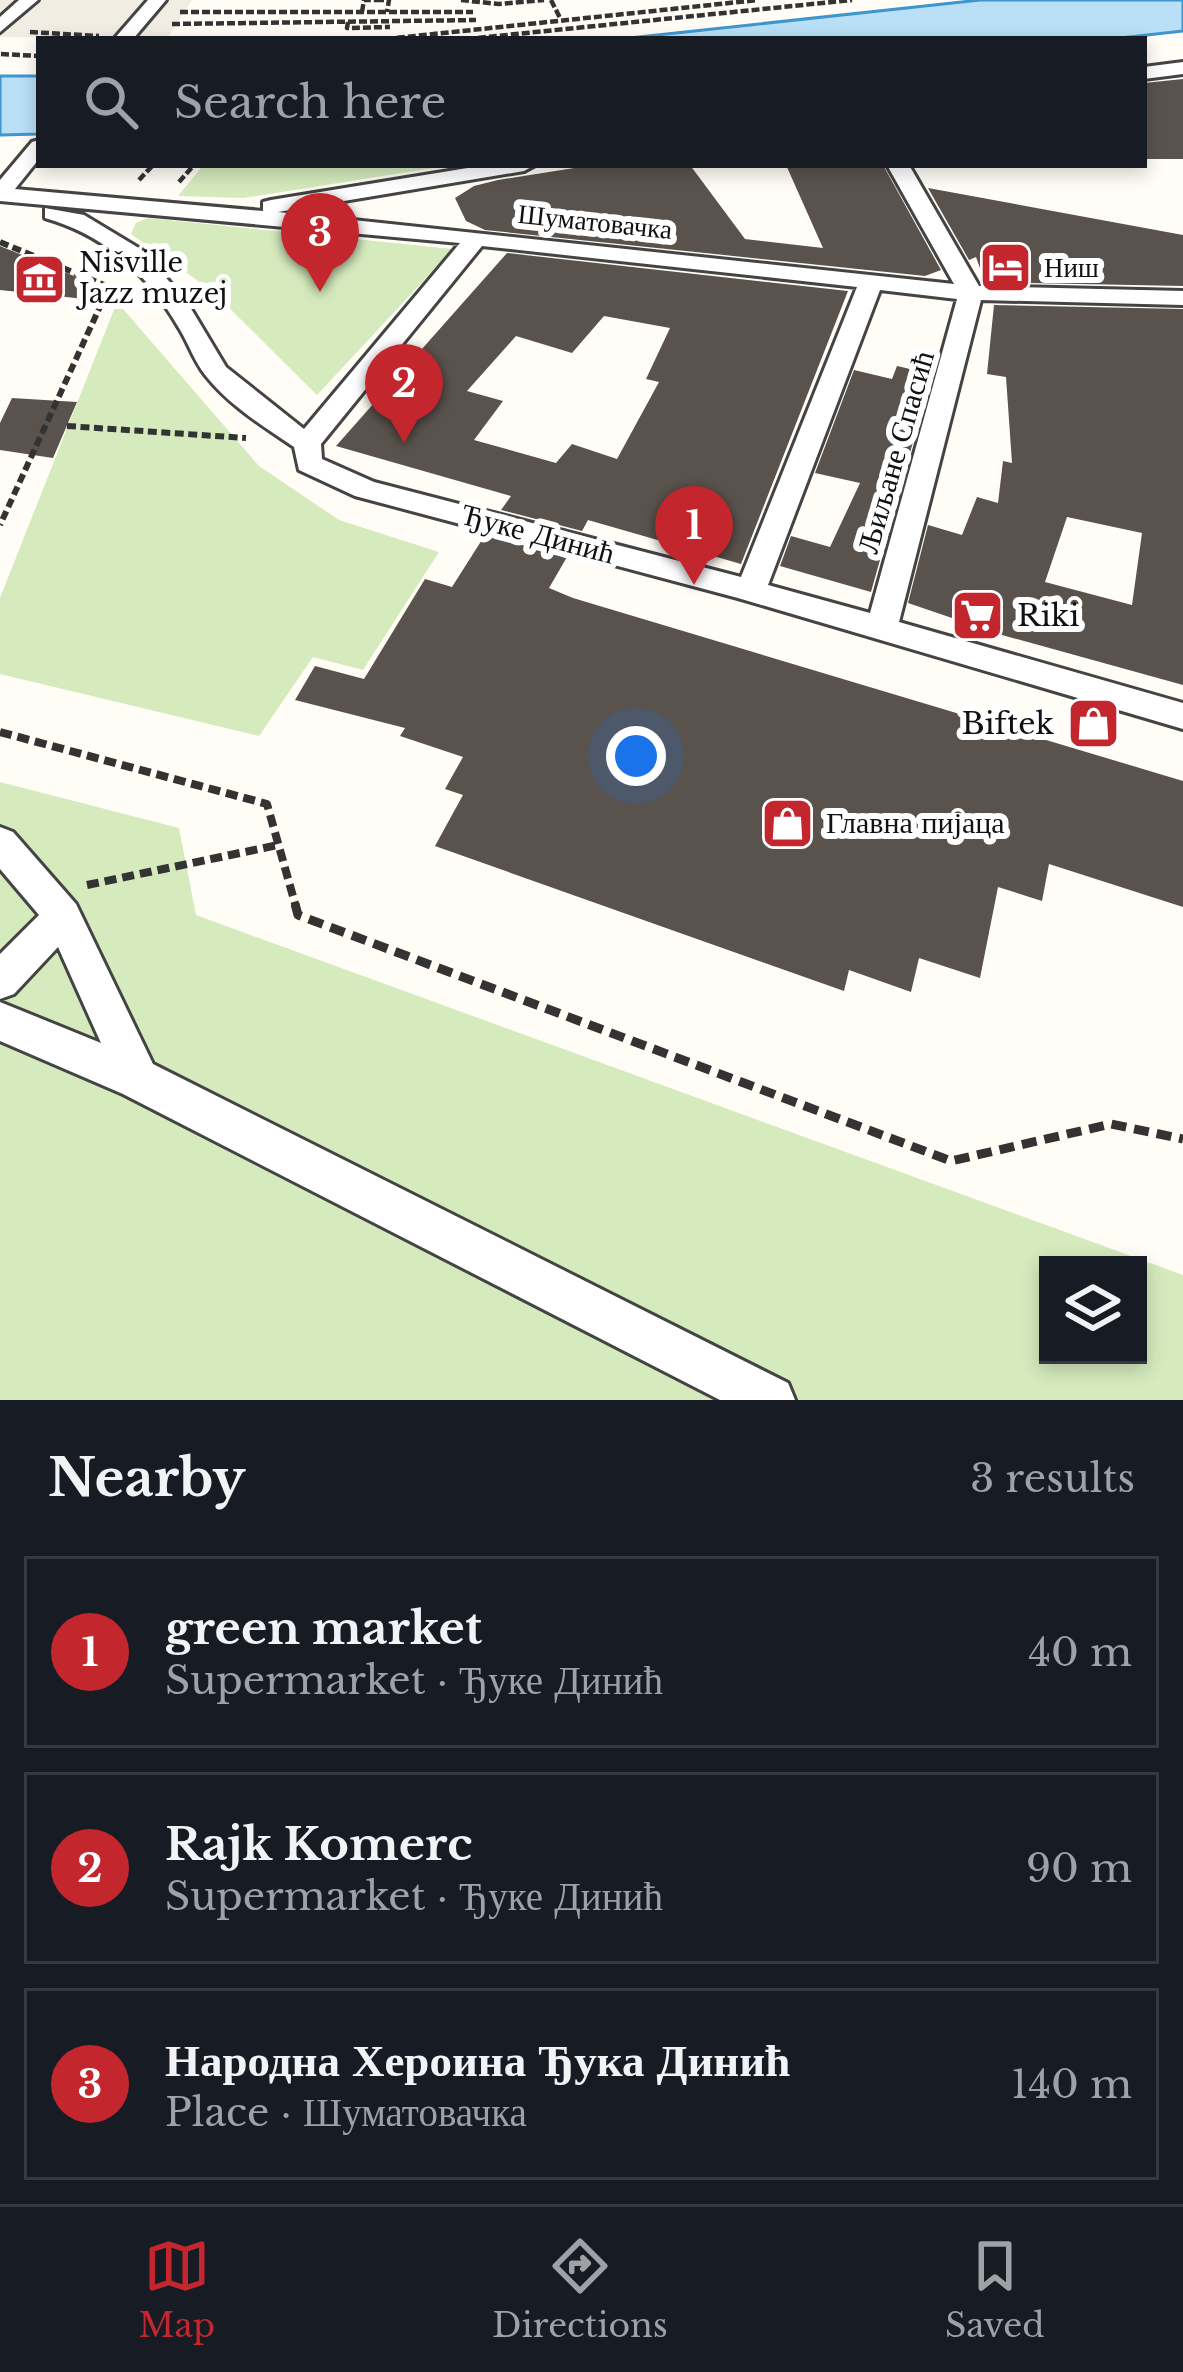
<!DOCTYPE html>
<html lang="en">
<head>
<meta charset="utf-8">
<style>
  body { margin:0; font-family:"Libre Baskerville",serif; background:#242831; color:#f1f3f6 }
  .controls { position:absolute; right:36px; bottom:36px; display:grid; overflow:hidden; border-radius:0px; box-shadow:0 6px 18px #0003 }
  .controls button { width:108px; height:108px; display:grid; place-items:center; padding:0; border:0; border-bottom:3px solid #363941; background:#171b24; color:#f1f3f6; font:60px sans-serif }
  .you { position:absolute; left:636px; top:756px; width:42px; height:42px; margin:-30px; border:9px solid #fff; border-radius:50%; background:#1a73e8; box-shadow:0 0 0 18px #1a73e833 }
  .badge { display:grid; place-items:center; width:78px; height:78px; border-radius:50%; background:#c4262e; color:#fff; font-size:39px; font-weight:700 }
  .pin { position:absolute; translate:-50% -99px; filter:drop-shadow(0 3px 6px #0008) }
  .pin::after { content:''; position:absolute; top:63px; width:42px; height:36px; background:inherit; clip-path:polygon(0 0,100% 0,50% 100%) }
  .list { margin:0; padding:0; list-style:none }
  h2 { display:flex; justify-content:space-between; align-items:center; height:156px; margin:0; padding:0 48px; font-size:51px }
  h2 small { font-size:39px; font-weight:400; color:#9ea1a6 }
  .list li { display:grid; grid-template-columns:78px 1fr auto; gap:36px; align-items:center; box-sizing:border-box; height:192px; margin:0 24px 24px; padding:0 24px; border:3px solid #363941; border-radius:0px }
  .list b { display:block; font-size:45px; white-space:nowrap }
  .list p { margin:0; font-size:39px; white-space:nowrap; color:#9ea1a6 }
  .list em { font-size:39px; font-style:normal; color:#9ea1a6 }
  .icon { flex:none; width:66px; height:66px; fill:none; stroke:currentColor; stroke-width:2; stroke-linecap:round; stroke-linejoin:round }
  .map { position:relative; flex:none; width:1183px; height:1400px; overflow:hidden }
  .search { position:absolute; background:#171b24; box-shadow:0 6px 18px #0003; left:36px; right:36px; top:36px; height:132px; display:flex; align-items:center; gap:30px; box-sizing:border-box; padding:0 42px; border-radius:0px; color:#9ea1a6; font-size:45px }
  .sheet { height:804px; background:#171b24 }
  nav { display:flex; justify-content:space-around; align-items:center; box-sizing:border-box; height:168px; border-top:3px solid #363941; background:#171b24; font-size:33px; color:#9ea1a6 }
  nav a { display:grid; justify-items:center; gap:6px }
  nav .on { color:#c4262e }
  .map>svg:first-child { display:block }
</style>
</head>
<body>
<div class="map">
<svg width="1183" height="1400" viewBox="0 0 1183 1400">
  <rect width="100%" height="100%" fill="#fffdf5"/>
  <path fill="#d5ebbd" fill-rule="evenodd" d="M281,165H452L244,198L178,196L201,168Z
    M148,218L453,249L317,395L211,290L131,234L136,223Z
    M117,302L259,466L339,520L439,552L363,670L313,657L259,736L0,674V598Z
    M0,782L179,828L196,915L1183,1275V1400H0ZM1048,1265H1138V1355H1048Z"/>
  <path fill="#f1ede2" d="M0,0H192L167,39L0,37Z"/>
  <path fill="#b9e0f7" stroke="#3f96cf" stroke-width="3" d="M980,0H1183V31L1111,39H620Z
    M0,76H39V134L0,135Z"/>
  <path fill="#5a524d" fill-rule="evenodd" d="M1183,79V159H1144V83Z
    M593,165H690L745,239L823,248L786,165H883L941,270L925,276L485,230L466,221L455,198L474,186L498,180Z
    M928,188L1183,235V286L985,282L976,257L969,260Z
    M0,246L116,293L113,302L0,290Z
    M507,253L848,291L741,564L588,520L582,531L501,510L511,496L336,446ZM604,316L670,328L646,379L659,382L617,459L572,444L556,463L474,440L503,401L467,391L516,336L572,353Z
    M994,305L1183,309V685L1002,635L908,603L928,525L962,535L977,497L998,503L1003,461L1012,463L1006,377L987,374ZM1067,517L1142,533L1132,605L1045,582Z
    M897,366L932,374L871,592L780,566L791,536L830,547L860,483L815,473L854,370L892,379Z
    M12,398L77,402L53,458L0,450V423Z
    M485,535L567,557L549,588L573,598L1183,781V907L1049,864L1042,901L998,887L980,978L919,958L911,992L849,970L844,991L435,846L463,795L445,789L463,757L400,736L405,728L295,700L315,666L364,679L425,579L452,587Z"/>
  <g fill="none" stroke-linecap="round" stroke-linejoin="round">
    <defs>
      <path id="street" d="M19,0H38L0,32V17Z
        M148,0H166L133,39H114Z
        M1183,62V74L1144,79V67Z
        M39,140V159L15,189L263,211V202L271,200L486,165H535L524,171L278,212L954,284L887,165H909L979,286L1183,291V305L981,300L899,622L1183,703V729L738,598L355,496L299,470L294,447C263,426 230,406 206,376C194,361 189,344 179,328C148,274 105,235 45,218V208L84,215L142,250L187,302L226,367L304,429L460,243L0,201V180L32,142ZM482,246L857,287L741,577L374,482L322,459L321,444ZM880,290L957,299L870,613L768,585Z
        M0,827L13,832L76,904L153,1064L788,1383L795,1400H720L123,1094L0,1041V1002L101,1043L58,947L14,994L0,999V954L39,915L0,869Z"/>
    </defs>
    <use href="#street" stroke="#444" stroke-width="6"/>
    <path stroke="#333" stroke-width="4.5" stroke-dasharray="8 3" stroke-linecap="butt" d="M376,0H389L387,12
      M461,0L499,4L544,0
      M551,0L560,18
      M180,12H473
      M362,12L364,0H376
      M348,22L347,28L390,27
      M172,24L476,20
      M30,32L99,36
      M386,39L758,0
      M467,39L852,0
      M1,54L39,56
      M139,180L153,165
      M179,182L194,165"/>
    <path stroke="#333" stroke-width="6" stroke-dasharray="9 4.5" stroke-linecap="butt" d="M0,242L109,287L0,525
      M67,426L246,438"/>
    <path stroke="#333" stroke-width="8" stroke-dasharray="12 6" stroke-linecap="butt" d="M0,732L267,804L296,907
      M87,885L278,845"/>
    <path stroke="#333" stroke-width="9" stroke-dasharray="15 8" stroke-linecap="butt" d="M295,904L298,915L951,1161L1111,1124L1183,1139"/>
    <use href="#street" fill="#fff" fill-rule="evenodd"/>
  </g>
  <defs>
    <symbol id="hotel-square" viewBox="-11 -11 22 22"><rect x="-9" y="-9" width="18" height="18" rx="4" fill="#c4262e" stroke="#fff"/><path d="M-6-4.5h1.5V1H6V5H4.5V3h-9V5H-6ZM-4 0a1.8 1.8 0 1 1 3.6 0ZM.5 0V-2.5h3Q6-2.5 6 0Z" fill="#fff"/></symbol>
    <symbol id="museum-square" viewBox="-11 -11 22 22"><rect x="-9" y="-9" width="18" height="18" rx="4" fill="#c4262e" stroke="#fff"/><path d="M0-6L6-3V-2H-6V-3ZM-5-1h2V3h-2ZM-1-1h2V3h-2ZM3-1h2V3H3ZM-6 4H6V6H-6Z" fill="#fff"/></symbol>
    <symbol id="supermarket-square" viewBox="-11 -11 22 22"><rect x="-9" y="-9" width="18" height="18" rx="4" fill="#c4262e" stroke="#fff"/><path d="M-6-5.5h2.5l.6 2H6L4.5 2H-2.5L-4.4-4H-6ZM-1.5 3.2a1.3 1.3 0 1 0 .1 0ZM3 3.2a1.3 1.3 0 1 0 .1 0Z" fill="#fff"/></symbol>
    <symbol id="shop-square" viewBox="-11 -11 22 22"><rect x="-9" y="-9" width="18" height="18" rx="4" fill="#c4262e" stroke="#fff"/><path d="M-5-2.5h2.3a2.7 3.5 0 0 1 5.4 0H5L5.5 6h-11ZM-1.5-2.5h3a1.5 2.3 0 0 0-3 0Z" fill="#fff"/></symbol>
  </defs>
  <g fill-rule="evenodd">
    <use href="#hotel-square" x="976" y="238" width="59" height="59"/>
    <use href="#museum-square" x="10" y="250" width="59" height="59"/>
    <use href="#supermarket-square" x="948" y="586" width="59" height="59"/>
    <use href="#shop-square" x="1064" y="694" width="59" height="59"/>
    <use href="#shop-square" x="758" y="794" width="59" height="59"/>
  </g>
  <g text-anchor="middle" stroke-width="12" stroke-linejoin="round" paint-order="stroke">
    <g font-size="27" fill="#111" stroke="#fff">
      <text transform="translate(595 222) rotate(6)" y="9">Шуматовачка</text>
    </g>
    <g font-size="27" fill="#111" stroke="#fff" text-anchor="start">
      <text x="79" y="272">Nišville<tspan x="79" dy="31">Jazz muzej</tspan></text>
      <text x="1044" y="277">Ниш</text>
    </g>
    <g font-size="30" fill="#111" stroke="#fff">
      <text transform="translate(896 452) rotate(-74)" y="10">Љиљане Спасић</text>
      <text transform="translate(538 534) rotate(15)" y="10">Ђуке Динић</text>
    </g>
    <g font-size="30" fill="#111" stroke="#fff" text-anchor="start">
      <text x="1017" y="626">Riki</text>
      <text x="1054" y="734" text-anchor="end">Biftek</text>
      <text x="826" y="833">Главна пијаца</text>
    </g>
  </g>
</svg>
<div class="controls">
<button><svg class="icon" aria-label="layers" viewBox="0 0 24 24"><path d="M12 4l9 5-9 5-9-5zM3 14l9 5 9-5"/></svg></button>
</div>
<div class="you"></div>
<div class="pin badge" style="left:694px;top:585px">1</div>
<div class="pin badge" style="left:404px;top:443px">2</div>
<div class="pin badge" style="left:320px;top:292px">3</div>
<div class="search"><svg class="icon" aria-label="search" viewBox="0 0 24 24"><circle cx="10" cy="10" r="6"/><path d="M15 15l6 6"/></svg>Search here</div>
</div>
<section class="sheet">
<h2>Nearby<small>3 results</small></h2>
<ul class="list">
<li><span class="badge">1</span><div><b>green market</b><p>Supermarket · Ђуке Динић</p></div><em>40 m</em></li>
<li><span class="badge">2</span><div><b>Rajk Komerc</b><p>Supermarket · Ђуке Динић</p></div><em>90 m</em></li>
<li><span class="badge">3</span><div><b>Народна Хероина Ђука Динић</b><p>Place · Шуматовачка</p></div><em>140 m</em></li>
</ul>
</section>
<nav>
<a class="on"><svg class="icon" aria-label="map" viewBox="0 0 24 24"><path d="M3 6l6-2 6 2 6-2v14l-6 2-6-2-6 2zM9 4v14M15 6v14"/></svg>Map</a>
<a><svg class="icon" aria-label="directions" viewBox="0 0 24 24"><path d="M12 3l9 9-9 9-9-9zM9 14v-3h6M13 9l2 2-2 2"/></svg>Directions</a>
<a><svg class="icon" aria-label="saved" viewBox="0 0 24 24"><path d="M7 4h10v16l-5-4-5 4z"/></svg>Saved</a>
</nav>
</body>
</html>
